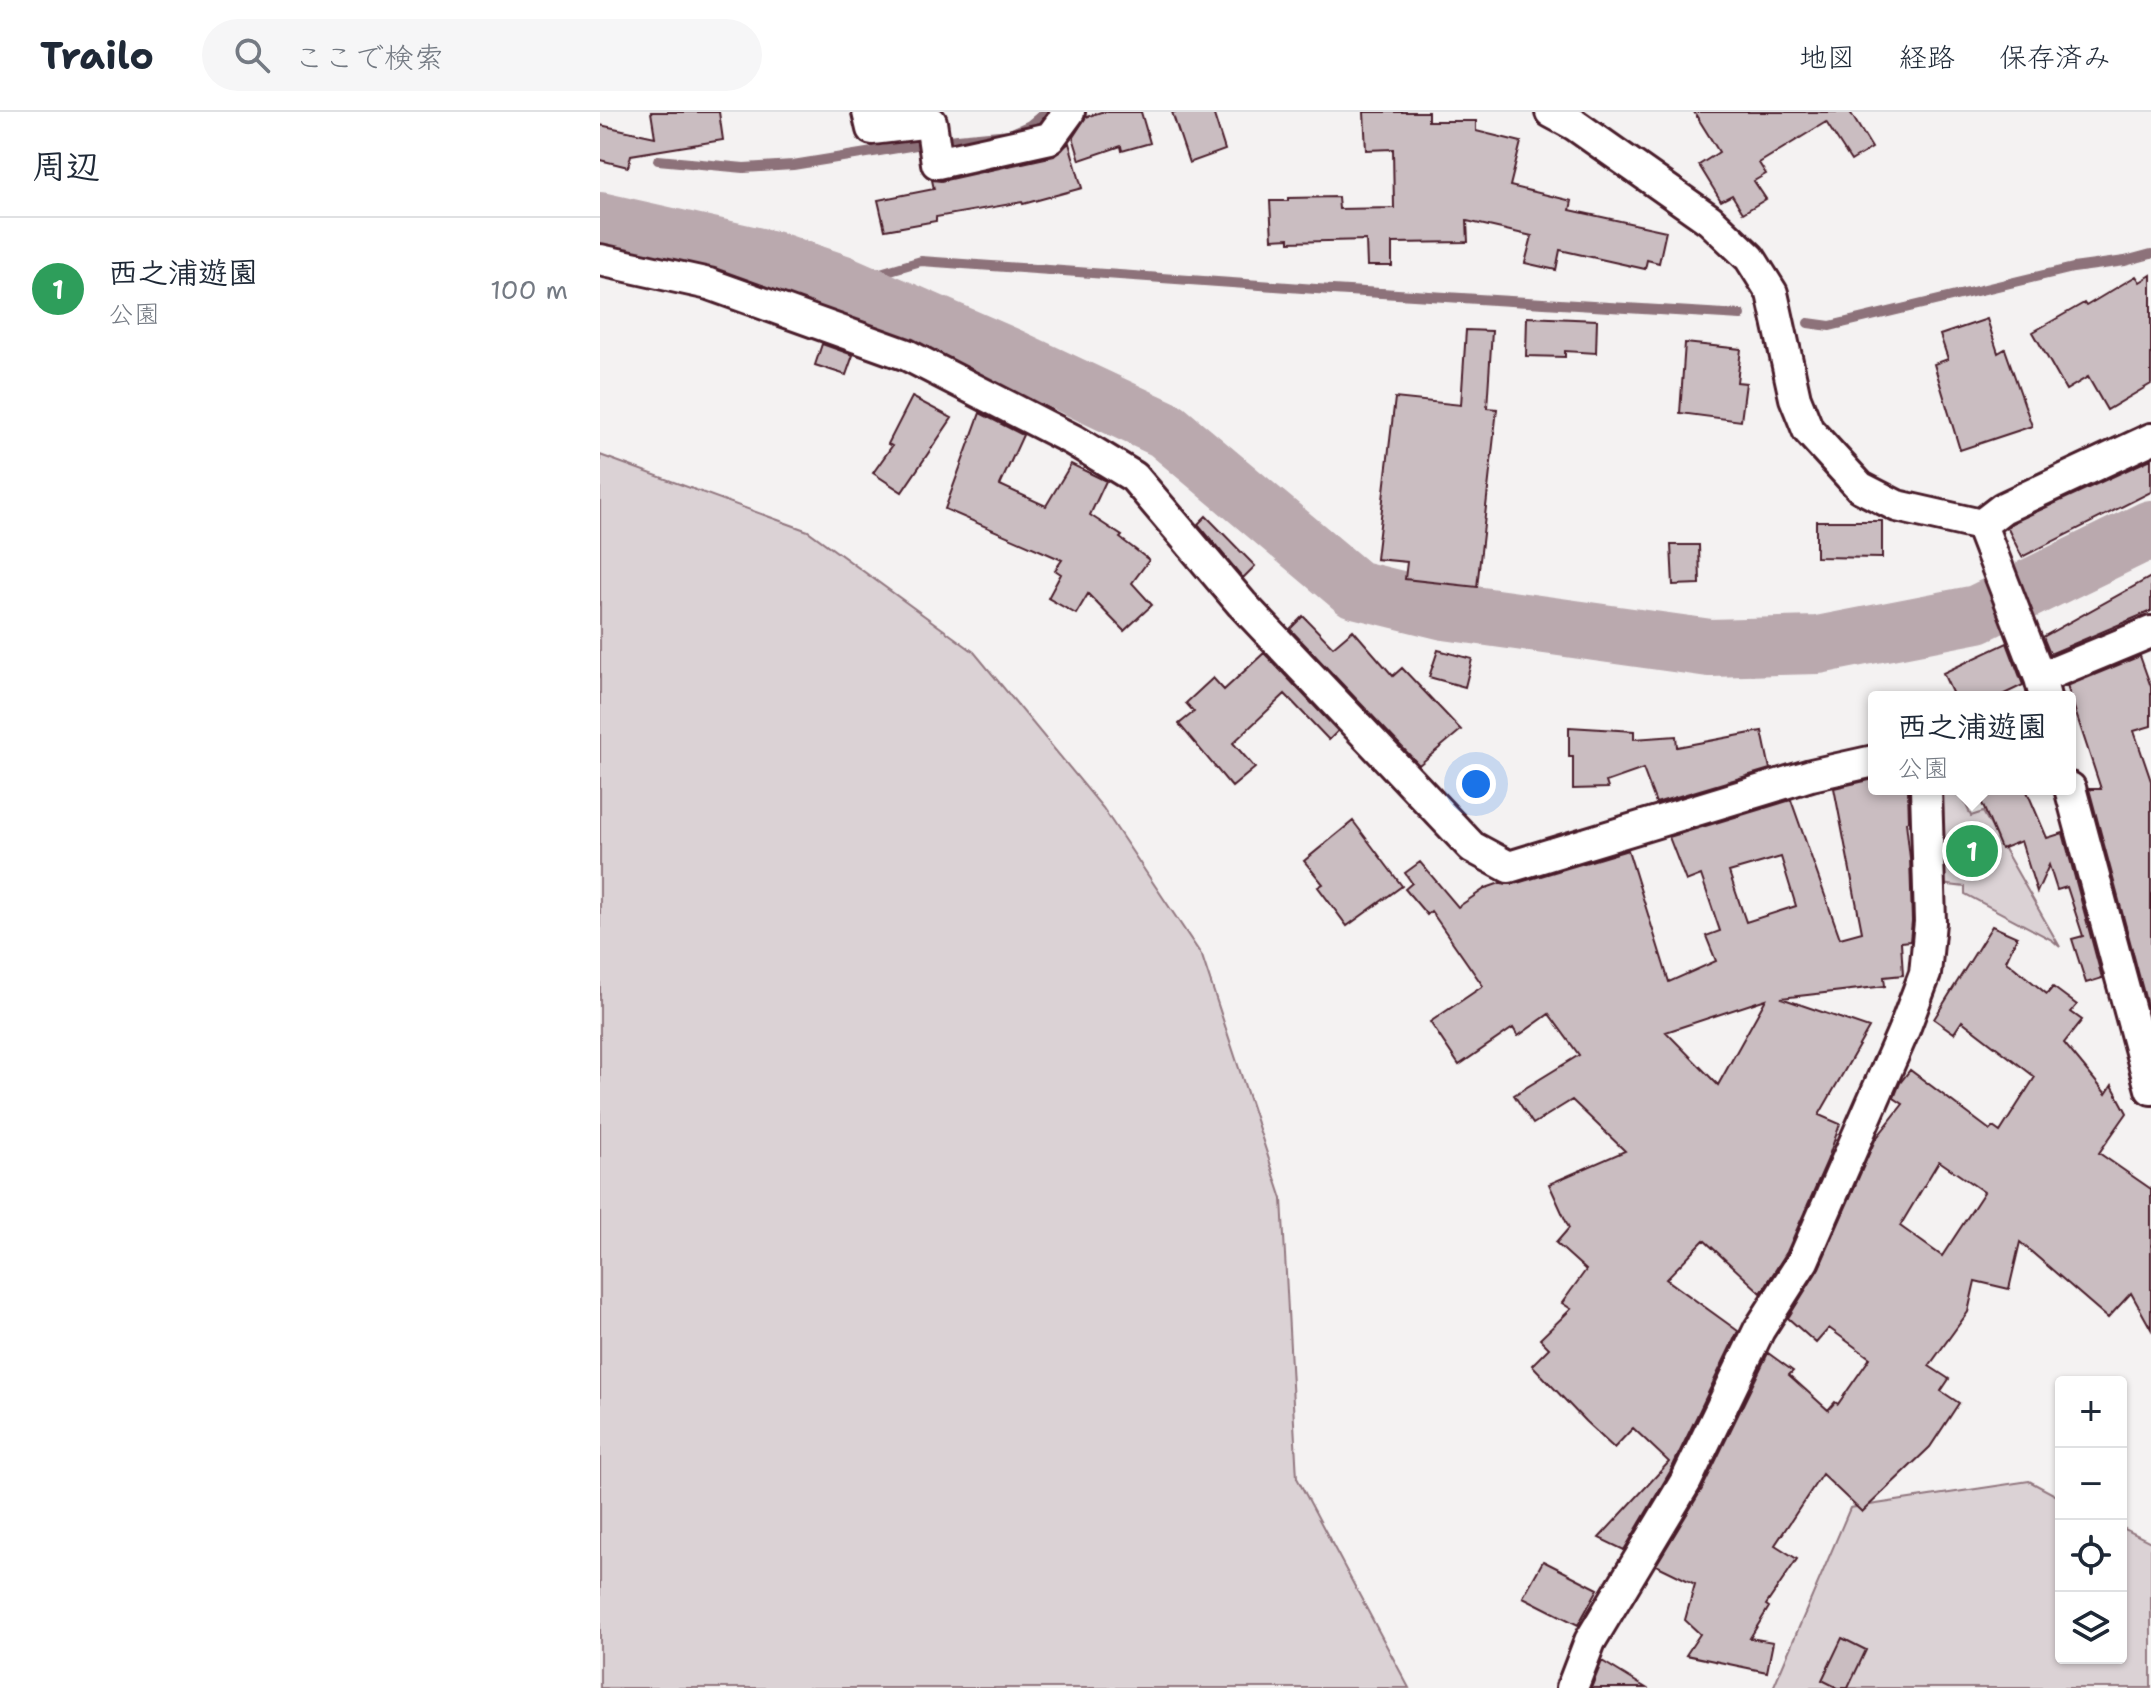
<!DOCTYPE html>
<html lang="ja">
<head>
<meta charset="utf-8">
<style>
  body { margin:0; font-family:"Shantell Sans","Klee One",sans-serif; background:#f6f6f7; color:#1f2937 }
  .controls { position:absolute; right:24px; bottom:24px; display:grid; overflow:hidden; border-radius:8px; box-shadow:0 2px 6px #0004 }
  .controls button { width:72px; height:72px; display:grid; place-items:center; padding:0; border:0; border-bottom:2px solid #e0e1e3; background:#fff; color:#1f2937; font:40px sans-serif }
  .you { position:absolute; left:876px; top:672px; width:28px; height:28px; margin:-20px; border:6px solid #fff; border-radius:50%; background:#1a73e8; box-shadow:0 0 0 12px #1a73e833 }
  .badge { display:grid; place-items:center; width:52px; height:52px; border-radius:50%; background:#d1495b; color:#fff; font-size:26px; font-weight:700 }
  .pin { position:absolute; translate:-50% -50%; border:4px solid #fff; box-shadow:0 2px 8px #0006 }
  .popup { position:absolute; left:1268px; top:579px; width:208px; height:104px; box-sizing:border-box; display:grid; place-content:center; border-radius:8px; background:#fff; filter:drop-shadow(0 2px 6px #0005); font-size:26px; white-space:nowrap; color:#747a83 }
  .popup b { font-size:30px; color:#1f2937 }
  .popup::after { content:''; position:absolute; left:50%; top:100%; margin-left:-16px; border:16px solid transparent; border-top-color:#fff }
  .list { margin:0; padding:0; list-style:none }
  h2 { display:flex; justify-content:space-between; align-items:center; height:104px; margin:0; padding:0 32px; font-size:34px }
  h2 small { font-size:26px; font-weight:400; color:#747a83 }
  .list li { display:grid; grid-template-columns:52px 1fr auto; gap:24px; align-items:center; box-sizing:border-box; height:144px; padding:0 32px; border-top:2px solid #e0e1e3 }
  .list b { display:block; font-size:30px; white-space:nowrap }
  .list p { margin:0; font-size:26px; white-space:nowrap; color:#747a83 }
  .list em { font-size:26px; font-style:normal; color:#747a83 }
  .icon { flex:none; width:44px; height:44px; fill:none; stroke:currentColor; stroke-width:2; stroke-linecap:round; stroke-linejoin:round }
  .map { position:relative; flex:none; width:1551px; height:1576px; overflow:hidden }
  header { display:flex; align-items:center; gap:48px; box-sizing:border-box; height:112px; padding:0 40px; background:#fff; border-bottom:2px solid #e0e1e3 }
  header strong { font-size:38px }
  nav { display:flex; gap:44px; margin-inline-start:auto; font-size:28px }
  .search { width:560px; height:72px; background:#f6f6f7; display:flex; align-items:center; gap:20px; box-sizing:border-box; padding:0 28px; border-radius:44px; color:#747a83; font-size:30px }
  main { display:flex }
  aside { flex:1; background:#fff }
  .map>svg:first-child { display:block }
</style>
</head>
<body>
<header>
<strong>Trailo</strong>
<div class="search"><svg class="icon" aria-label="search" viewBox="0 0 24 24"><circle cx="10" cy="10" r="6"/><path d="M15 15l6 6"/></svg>ここで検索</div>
<nav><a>地図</a><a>経路</a><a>保存済み</a></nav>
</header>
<main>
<aside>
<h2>周辺<small></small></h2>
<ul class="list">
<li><span class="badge" style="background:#2e9e5b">1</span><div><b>西之浦遊園</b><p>公園</p></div><em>100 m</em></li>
</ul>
</aside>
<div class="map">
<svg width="1551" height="1576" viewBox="0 0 1551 1576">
  <rect width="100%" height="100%" fill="#f4f2f2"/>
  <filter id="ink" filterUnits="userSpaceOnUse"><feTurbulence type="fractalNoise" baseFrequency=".0125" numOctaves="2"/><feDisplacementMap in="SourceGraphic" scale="16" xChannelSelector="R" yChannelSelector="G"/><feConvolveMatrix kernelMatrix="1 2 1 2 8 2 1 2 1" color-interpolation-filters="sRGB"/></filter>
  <g filter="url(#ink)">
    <path fill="#dbd2d5" stroke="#927880" stroke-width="2" d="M0,343L208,419L374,540L503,696L602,844L682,1087L697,1366L809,1576H0Z
      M1337,677H1359L1371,704L1383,700L1460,835L1452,828L1365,782V775L1341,772Z
      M1429,1369L1461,1386V1546H1521V1415L1551,1430V1576H1173L1250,1396Z"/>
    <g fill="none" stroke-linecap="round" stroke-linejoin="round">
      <path stroke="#8d727a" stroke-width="10" d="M58,48L144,56L193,53L347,28L410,22L430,13L446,0
        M243,172L321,149L716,177L1141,203
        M1208,211L1230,214L1473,156L1525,149L1551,142"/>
      <path stroke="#baa9ae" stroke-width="58" d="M0,109L173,148L243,172L408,244L566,318L755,477L845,499L1110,536L1218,533L1377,502L1551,417"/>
    </g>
    <path fill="#cabdc1" stroke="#4a1f2b" stroke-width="2" fill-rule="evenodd" d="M51,0H119L123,28L31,43L28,55L0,48V13L55,25Z
      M501,0H541L550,31L522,39L521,34L480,48L473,25L486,5Z
      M572,0H613L625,38L589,51Z
      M764,0H828V9H876V19L921,30L910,74L972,89L970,98L1066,119L1059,151L1047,148L1045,157L960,138L956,158L925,151L932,124L867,109L868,130L792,131V154H767L766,128L689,130V126L672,127L670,89H688V86L738,85L739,97L794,96L793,37L766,38Z
      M1094,0H1250L1272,36L1251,49L1226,10L1159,51L1166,62L1154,69L1166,87L1143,101L1132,83L1121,89L1099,53L1119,40Z
      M469,31L482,76L423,92L422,90L336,105V109L285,118L278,88L334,77L332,68L341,69L454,44Z
      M1551,163V272L1507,298L1488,265L1466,278L1433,220L1484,191L1486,194L1536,164L1540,170Z
      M927,205L997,208L996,241L965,239V245L926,244Z
      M1387,207L1398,241L1405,237L1432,314L1360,338L1334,252L1348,247L1340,223Z
      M866,218L892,219L887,296L897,297L877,475L805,467L807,450L776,447L795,286L861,293Z
      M1085,231L1141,237L1137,270L1146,271L1141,309L1080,301Z
      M222,232L253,243L246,263L215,253Z
      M312,285L352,306L302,380L273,361L292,334L288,332Z
      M380,301L423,323L400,373L446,394L471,352L506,369L490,403L522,424L520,426L549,448L532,471L552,493L524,519L488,482L476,502L448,486L461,462L455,458L462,448L345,397Z
      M1551,347V380L1422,445L1407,415L1412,411Z
      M606,404L655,454L643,466L598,412Z
      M1216,409H1282V446L1216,445Z
      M1071,433H1099L1100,472L1073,473Z
      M1551,465V499L1450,542L1443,525Z
      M703,504L733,535L753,518L793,564L802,556L861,618L819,653L690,517Z
      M1407,531L1423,573L1398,585H1354L1343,561Z
      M838,538L872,547L865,575L829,565Z
      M664,541L738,619L729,628L685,582L633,631L655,656L632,675L579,612L594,600L586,591L613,566L624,578Z
      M1540,544L1551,575V614L1534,619L1551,669V908L1489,677H1501L1467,574Z
      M969,615L1034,619V627L1076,624L1077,635L1162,619L1170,657L1056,691L1043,657L1006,670L1008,676L973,677V645H969Z
      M1274,667V677H1308L1309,709L1306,710L1310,746L1312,809L1310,829L1301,830L1303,863L1284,865L1285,874L1181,886L1269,916L1219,1003L1240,1012L1227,1049L1187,1140L1161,1181L1104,1128L1066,1167L1138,1219L1070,1360L1024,1438L999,1426L1069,1350L1033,1316L1014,1336L985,1309L932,1253L949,1236L940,1227L971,1197L962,1191L986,1158L956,1131L969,1116L949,1072L1025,1039L972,988L933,1012L914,983L979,943L949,902L918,924L913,916L859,953L830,910L883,874L831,799L827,803L805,777L812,771L805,761L820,750L858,795L886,776L900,771L914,772L1028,738L1069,870L1116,849L1106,824L1120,819L1101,763L1086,769L1069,725L1191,688L1240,826L1262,820L1234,676ZM1181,745L1196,794L1146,810L1129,760ZM1166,887L1118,973L1066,920L1163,888Z
      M1376,677H1426L1447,726L1463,721L1502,866L1486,871L1472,827L1483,824L1467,775L1457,778L1449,753L1437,780L1421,729L1401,737Z
      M753,709L802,774L747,814L718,775L723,772L704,749Z
      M1392,814L1417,825L1406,849L1447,882L1453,875L1477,893L1471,900L1482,908L1464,931L1506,982L1512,973L1527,1001L1499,1041L1551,1077V1217L1531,1181L1508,1206L1420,1130L1409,1177L1375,1169L1368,1200L1329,1254L1349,1267L1341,1279L1359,1291L1330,1335L1262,1400L1222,1362L1175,1433L1197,1447L1166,1493L1169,1495L1150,1526L1173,1530L1167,1560L1086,1543L1100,1522L1085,1508L1095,1472L1056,1453L1102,1377L1168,1241L1193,1259L1189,1263L1228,1298L1235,1290L1238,1292L1270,1246L1229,1216L1216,1231L1188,1206L1219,1156L1275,1028L1303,992L1294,986L1300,971L1310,958L1390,1018L1393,1015L1400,1020L1435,965L1362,909L1354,921L1334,907ZM1339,1049L1384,1080L1342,1144L1300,1114Z
      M943,1449L998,1477L978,1513L923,1485Z
      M1242,1526L1266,1538L1248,1576H1238L1222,1568Z
      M1002,1549L1046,1576H991Z"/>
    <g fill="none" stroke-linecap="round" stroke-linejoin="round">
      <defs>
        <path id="street" d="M268,0L272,17L331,10L337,51L450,26L469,0
          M951,0L975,13L1110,108L1150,146L1172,181L1195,286L1208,318L1260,375L1297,394L1381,413L1440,566L1445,585
          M0,148L109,172L307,243L473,328L534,365L642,492L872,735L909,755L1211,663L1274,649
          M1381,413L1403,396L1551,327
          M1440,566L1551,520
          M1470,676L1551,977
          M972,1576L990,1529L1086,1369L1159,1218L1203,1149L1303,920L1325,862L1330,810L1326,677"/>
      </defs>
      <use href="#street" stroke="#4a1f2b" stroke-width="36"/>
      <use href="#street" stroke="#fff" stroke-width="30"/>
    </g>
  </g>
</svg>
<div class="controls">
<button>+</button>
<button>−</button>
<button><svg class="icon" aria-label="locate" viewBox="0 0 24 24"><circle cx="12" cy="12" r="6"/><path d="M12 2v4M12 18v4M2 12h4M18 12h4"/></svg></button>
<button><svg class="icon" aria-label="layers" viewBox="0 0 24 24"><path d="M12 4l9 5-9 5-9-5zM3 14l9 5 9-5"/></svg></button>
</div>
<div class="you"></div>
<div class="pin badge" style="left:1372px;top:739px;background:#2e9e5b">1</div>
<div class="popup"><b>西之浦遊園</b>公園</div>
</div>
</main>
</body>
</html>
